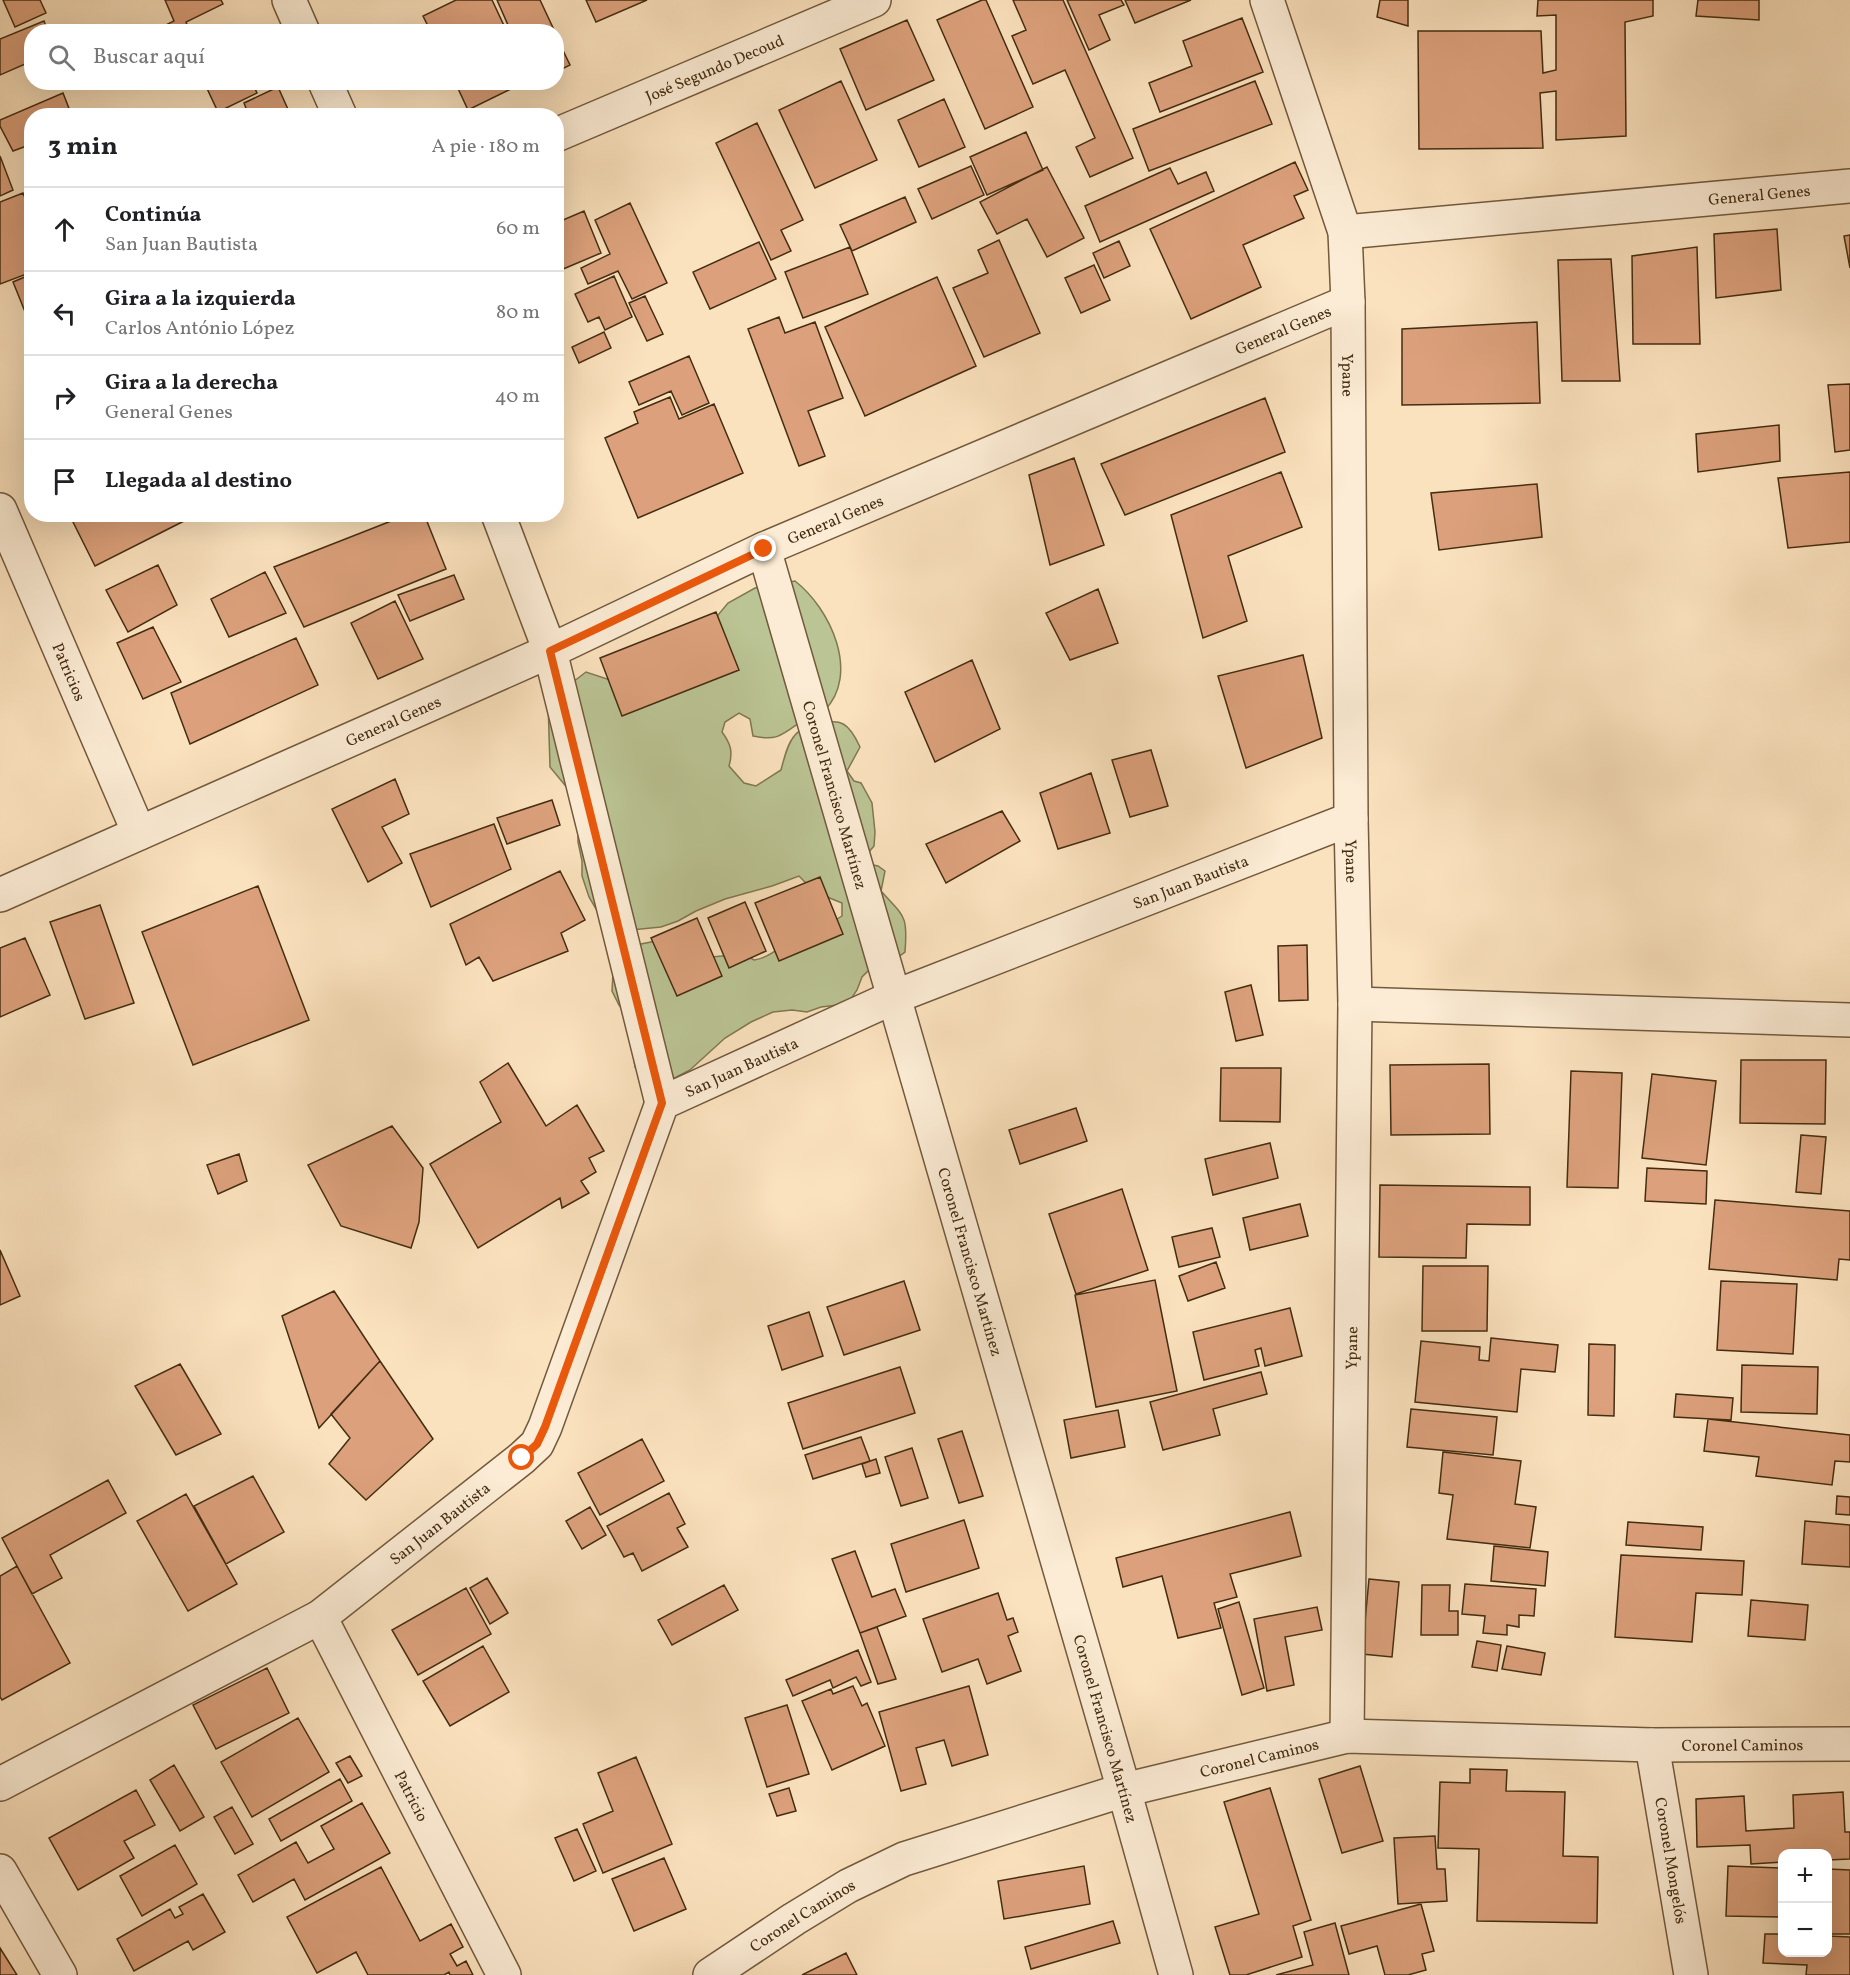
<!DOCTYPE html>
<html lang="es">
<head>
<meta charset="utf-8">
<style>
  body { margin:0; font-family:Vollkorn,serif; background:#f2f2f2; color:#202124 }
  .controls { position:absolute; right:18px; bottom:18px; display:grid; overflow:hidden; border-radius:12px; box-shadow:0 6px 24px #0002 }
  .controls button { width:54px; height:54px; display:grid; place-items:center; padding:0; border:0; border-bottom:2px solid #e0e0e0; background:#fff; color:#202124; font:30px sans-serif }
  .stop { position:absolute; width:18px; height:18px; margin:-14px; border:4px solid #ea580c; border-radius:50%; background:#fff }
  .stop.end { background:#ea580c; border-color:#fff; box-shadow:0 2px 6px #0008 }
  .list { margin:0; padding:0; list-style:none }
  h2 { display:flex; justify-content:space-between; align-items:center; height:78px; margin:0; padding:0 24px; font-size:26px }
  h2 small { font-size:20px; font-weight:400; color:#757577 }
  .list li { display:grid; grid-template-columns:39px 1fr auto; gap:18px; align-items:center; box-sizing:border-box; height:84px; padding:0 24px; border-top:2px solid #e0e0e0 }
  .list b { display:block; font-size:22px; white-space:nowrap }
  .list p { margin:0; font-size:20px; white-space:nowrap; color:#757577 }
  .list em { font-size:20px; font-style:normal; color:#757577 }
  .icon { flex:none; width:33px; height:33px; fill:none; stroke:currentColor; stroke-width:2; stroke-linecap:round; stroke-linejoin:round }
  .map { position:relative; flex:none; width:1850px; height:1975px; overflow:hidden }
  .search { position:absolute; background:#fff; box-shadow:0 6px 24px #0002; left:24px; top:24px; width:540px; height:66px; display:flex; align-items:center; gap:15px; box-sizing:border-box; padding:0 21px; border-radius:24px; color:#757577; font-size:22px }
  .panel { position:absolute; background:#fff; box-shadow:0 6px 24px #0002; left:24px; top:108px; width:540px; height:414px; border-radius:24px }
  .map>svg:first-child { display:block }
</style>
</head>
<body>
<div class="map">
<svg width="1850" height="1975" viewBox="0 0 1850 1975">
  <rect width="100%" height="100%" fill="#fbe2be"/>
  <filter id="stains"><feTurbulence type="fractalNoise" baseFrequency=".00333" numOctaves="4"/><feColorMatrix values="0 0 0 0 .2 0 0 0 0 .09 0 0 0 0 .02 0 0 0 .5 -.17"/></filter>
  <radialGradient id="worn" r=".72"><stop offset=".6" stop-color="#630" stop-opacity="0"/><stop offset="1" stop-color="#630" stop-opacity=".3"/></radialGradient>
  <path fill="#bbc494" stroke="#807852" stroke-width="1.5" d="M795,581C830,608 861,674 824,711C818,717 807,718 799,723C781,736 776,741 753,736L750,719L739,713L725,722L722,732C731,744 733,752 729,766L744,783L756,786L781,770C784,759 787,744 795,735C800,729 809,727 816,725C841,717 849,723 860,747L847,771L854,781L861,783L872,803L875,832L874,846L864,858L868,864L878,866L885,871L881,891C904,917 908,914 905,952L894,960L868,971L862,977L857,990L851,999L838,1005L821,1007L807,1012L792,1010L773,1012L751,1022L725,1038L690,1070L665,1083L641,1077L635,1067L629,1017L619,1005L612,991L613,973L633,954L641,944L661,940L701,958L743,954L754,960C770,957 773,951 787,944C805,934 824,928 842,916V903L815,892L799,876L772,886L725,899L696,911L678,921L661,927L631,930L596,909L589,897L582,876V861L578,842V801L550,767L548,701L586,672L610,680L709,626L728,603L755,588Z"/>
  <path fill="#dca17c" stroke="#442d11" stroke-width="1.5" d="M3,0H40L46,13L15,27Z
    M165,0H221L223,4L186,22L190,32H152L174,21Z
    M456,0H492L507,32H431L423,16Z
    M497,0H540L555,32H511Z
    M586,0H647L596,22Z
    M982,0H986L1033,107L985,129L937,20Z
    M1013,0H1063L1133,158L1090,177L1076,147L1095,138L1065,70L1033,84L1012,36L1026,30Z
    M1067,0H1121L1124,5L1099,15L1110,40L1089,50Z
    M1125,0H1191L1135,23Z
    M1380,0H1408V26L1377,17Z
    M1538,0H1653V16L1625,22L1626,136L1556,140V91L1540,93L1543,148L1419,149L1418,31H1541L1543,73L1556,70V15L1537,16Z
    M1698,0H1759V20L1696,16Z
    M1242,18L1263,72L1160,112L1149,83L1192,66L1183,41Z
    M907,20L934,80L866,110L840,49Z
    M44,21L48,32H32V61L0,75V39Z
    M556,36L570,65L556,72Z
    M841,81L877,160L815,188L779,110Z
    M1255,81L1272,124L1149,171L1133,129Z
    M204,82H252L257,93L218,112Z
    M455,82H525L468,110Z
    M278,87L291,116H249L244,103Z
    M63,93L72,116H32V144L13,151L0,126V120Z
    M944,99L965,147L919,167L898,120Z
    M757,123L803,220L781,230L791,251L771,260L716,143Z
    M1026,132L1043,170L987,195L970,157Z
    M0,156L13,190L0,196Z
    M1295,162L1308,190L1294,196L1304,218L1243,245L1261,287L1191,319L1150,229Z
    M971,166L984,195L932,219L918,189Z
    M1047,167L1084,238L1047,257L1027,219L997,234L980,202Z
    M1170,168L1178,184L1206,172L1214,191L1100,242L1085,206Z
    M23,193L32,216V272L0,284V202Z
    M905,197L916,222L852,251L840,225Z
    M630,203L667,283L632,299L618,271L588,284L581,268L610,254L595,220Z
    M584,211L601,253L556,272V223Z
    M1777,229L1781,290L1716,298L1714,234Z
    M1850,235V268L1844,236Z
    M999,240L1040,333L984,357L953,288L988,273L978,250Z
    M1119,241L1130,266L1104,278L1093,253Z
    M759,242L776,279L710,309L693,272Z
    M850,247L868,294L803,318L785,272Z
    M1697,247L1700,344H1633L1632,256Z
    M1611,259L1620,381H1562L1558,260Z
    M1094,265L1110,300L1081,313L1065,278Z
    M32,274V329L13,282Z
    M614,276L632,317L605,330L599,317L588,322L575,294Z
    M937,277L976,366L865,416L825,327Z
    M645,296L663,334L647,341L629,303Z
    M779,317L785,333L815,322L843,398L808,411L825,456L799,466L748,329Z
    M1537,322L1540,403L1402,405V329Z
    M604,332L611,348L579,363L572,347Z
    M689,356L709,403L682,415L671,391L639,405L629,382Z
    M1850,384V450L1835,452L1828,385Z
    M670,397L679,419L714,404L743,473L638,518L605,438L638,423L634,412Z
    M1265,398L1285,452L1125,515L1101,464Z
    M1779,425L1780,461L1698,472L1696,434Z
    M1074,458L1104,545L1050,565L1029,475Z
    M1281,472L1302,527L1228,556L1247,621L1203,638L1171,515Z
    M1850,472V542L1788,548L1778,478Z
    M1537,484L1542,537L1439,550L1431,493Z
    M69,514H184L186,520L95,566Z
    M409,514H424L446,569L304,627L274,567Z
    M158,565L177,605L128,632L106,590Z
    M265,572L286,613L229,637L211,599Z
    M454,575L464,599L410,621L398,595Z
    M1098,589L1118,643L1070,660L1046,613Z
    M395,601L423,659L378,679L351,623Z
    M716,612L739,670L622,716L600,658Z
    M153,627L181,682L143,699L117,643Z
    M296,638L318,685L190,744L171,693Z
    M1303,655L1322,738L1246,768L1218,676Z
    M972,660L1000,729L935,762L905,692Z
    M1151,750L1168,806L1130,817L1112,760Z
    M1091,773L1110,833L1058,849L1040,793Z
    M395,779L409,814L382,827L402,863L368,882L332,809Z
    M552,800L560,825L507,844L497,818Z
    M1002,811L1020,841L946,883L926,844Z
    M494,824L511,869L431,907L410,854Z
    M560,871L585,920L561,933L568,951L493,981L479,957L466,965L450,924Z
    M820,877L843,934L779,961L755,903Z
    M258,886L309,1020L193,1065L142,932Z
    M745,902L766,951L729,968L708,918Z
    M100,905L134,1003L85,1019L50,922Z
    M697,918L722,976L677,996L651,938Z
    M25,938L50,995L0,1017V948Z
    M1307,945L1308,1000L1279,1001L1278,946Z
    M1251,985L1263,1035L1236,1041L1225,992Z
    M1741,1060H1826L1825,1124L1740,1123Z
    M508,1063L546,1126L577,1105L604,1151L589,1158L596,1172L581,1181L589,1193L562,1208L560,1198L478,1248L430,1164L501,1122L480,1082Z
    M1489,1064L1490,1134L1391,1135L1390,1065Z
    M1221,1068H1281L1280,1122L1220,1121Z
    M1571,1071L1622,1073L1618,1188L1567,1187Z
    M1652,1074L1716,1081L1706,1165L1642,1158Z
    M1076,1108L1087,1141L1020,1164L1009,1130Z
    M392,1126L423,1168L419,1222L411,1248L341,1226L308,1165Z
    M1801,1135L1826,1137L1821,1194L1796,1192Z
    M1270,1143L1278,1178L1213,1195L1205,1159Z
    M239,1154L247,1181L218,1194L207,1165Z
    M1647,1168L1707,1171L1706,1204L1645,1201Z
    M1380,1185L1530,1187V1225L1467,1224L1466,1258L1379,1257Z
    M1122,1189L1148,1270L1076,1294L1049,1214Z
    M1715,1200L1850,1211V1260L1839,1259L1837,1280L1709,1269Z
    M1300,1204L1308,1236L1250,1250L1243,1218Z
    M1212,1228L1220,1257L1179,1267L1172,1237Z
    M0,1250L20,1296L0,1305Z
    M1216,1262L1225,1288L1188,1301L1179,1276Z
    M1423,1266H1488L1487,1331H1422Z
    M1155,1280L1177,1391L1096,1407L1075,1295Z
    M904,1281L920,1330L844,1355L827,1307Z
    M1721,1281L1797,1284L1793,1354L1717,1350Z
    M334,1291L380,1361L319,1428L282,1316Z
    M1290,1308L1302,1356L1265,1366L1261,1348L1255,1350L1259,1366L1204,1380L1193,1332Z
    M809,1312L823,1356L782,1370L768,1326Z
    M1491,1338L1558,1345L1555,1372L1521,1369L1517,1412L1415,1402L1421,1341L1480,1347L1479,1360L1489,1361Z
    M1589,1344L1615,1345L1614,1416L1588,1415Z
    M380,1361L433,1439L366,1500L329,1464L350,1438L331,1414Z
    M180,1364L221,1434L176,1455L135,1386Z
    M1742,1365L1818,1367L1817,1414L1741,1412Z
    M900,1367L915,1413L803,1449L788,1403Z
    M1261,1372L1267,1394L1213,1409L1220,1435L1163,1450L1150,1402Z
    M1676,1394L1733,1398L1731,1420L1674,1417Z
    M1411,1409L1497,1417L1493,1455L1407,1447Z
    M1118,1410L1125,1447L1071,1458L1064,1420Z
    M1708,1419L1850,1435V1462L1835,1461L1832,1485L1756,1476L1759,1457L1704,1451Z
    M962,1431L983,1496L959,1503L938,1439Z
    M861,1437L870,1461L813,1479L805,1455Z
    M642,1439L664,1481L600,1515L578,1473Z
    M912,1448L928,1498L901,1506L885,1457Z
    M1443,1452L1521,1461L1515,1504L1536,1507L1530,1548L1447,1539L1453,1495L1439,1493Z
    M876,1459L880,1473L866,1477L862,1464Z
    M253,1476L284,1532L226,1564L194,1506Z
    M108,1480L126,1513L50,1555L62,1578L32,1594L2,1538Z
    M669,1493L685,1524L677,1528L688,1547L642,1571L633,1553L624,1557L607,1526Z
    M186,1494L237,1584L188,1611L137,1521Z
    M1837,1496L1850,1497V1515L1836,1514Z
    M590,1507L606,1535L582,1549L566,1521Z
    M1290,1512L1301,1556L1230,1574L1237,1597L1214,1603L1221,1628L1178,1638L1162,1576L1123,1587L1116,1558Z
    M964,1520L979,1568L906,1592L891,1544Z
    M1805,1521L1850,1525V1567L1802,1564Z
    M1628,1522L1703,1527L1701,1550L1626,1545Z
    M1494,1546L1548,1552L1545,1586L1491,1581Z
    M855,1551L872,1597L895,1589L906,1616L860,1633L832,1559Z
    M1621,1555L1744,1561L1742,1595L1696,1593L1692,1642L1615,1637Z
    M17,1566L70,1663L2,1700L0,1697V1576Z
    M487,1578L508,1613L490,1624L470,1588Z
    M1369,1579L1399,1582L1392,1657L1362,1654Z
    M1465,1584L1536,1589L1534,1616L1519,1615V1627L1507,1625V1635L1483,1633L1485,1616L1462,1614Z
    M724,1585L738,1610L672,1645L658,1620Z
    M1422,1585H1450L1449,1611H1458V1635H1421Z
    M466,1588L491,1634L418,1675L392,1630Z
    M998,1593L1007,1620L1013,1618L1018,1632L1008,1636L1021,1671L987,1684L978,1659L942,1672L923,1619Z
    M1751,1600L1808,1605L1805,1640L1748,1636Z
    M1239,1602L1264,1688L1242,1695L1218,1609Z
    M1317,1607L1322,1630L1285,1637L1294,1685L1267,1691L1254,1619Z
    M877,1627L896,1679L878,1684L860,1633Z
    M1477,1641L1501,1645L1497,1671L1472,1667Z
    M483,1646L509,1692L450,1726L423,1681Z
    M1507,1646L1545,1653L1541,1675L1502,1669Z
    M858,1650L871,1682L861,1686L856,1677L833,1688L830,1680L793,1696L786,1680Z
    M267,1668L289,1713L216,1749L193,1705Z
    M853,1686L862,1706L867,1703L885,1746L832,1770L802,1701L831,1689L833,1694Z
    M969,1686L988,1755L952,1766L944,1740L916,1748L926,1784L901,1791L879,1712Z
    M787,1705L809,1774L767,1787L745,1718Z
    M298,1718L329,1772L252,1817L221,1762Z
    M350,1756L362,1776L348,1783L336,1763Z
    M636,1757L672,1844L603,1873L583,1824L613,1811L598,1773Z
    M174,1765L204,1817L180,1831L150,1780Z
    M1360,1766L1383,1841L1342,1853L1319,1779Z
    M1470,1769L1507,1770L1506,1791L1565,1792L1563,1856L1598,1857L1597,1923L1477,1921L1479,1849L1438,1848L1440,1782L1470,1783Z
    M340,1779L352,1801L281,1841L269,1819Z
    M789,1788L796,1811L777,1816L769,1794Z
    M1270,1788L1311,1920L1293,1926L1302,1957L1246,1975H1230L1215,1927L1259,1914L1224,1802Z
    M136,1790L155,1825L124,1841L134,1858L78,1890L49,1838Z
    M1843,1792L1845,1832H1850V1859L1828,1860V1854H1782V1862L1751,1864L1750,1845L1697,1847L1696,1799L1744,1796L1746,1831L1794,1828L1793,1795Z
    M362,1803L390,1853L305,1900L294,1879L253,1902L238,1875L296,1842L308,1863L334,1849L321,1826Z
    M232,1807L253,1844L235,1854L214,1817Z
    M577,1829L596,1871L574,1881L555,1838Z
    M1435,1836L1437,1869H1445L1447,1901L1398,1904L1394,1838Z
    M175,1845L197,1884L142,1916L120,1876Z
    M664,1858L686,1909L634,1931L612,1879Z
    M1084,1866L1090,1904L1004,1919L998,1881Z
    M1728,1866L1782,1868V1917L1726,1916Z
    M381,1867L420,1941L451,1924L463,1947L450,1954L457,1966L466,1961L473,1975H450L449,1972L444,1975H368L356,1952L317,1973L287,1917Z
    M1828,1869L1850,1870V1934H1828Z
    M203,1894L225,1932L193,1950L188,1941L134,1971L117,1939L170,1909L175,1918L183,1914L179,1907Z
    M1421,1904L1434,1951L1422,1954L1426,1970L1408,1975H1385L1377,1946L1349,1954L1341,1926Z
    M1113,1921L1120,1943L1031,1969L1025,1947Z
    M1335,1923L1349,1975H1276L1313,1965L1304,1932Z
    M1765,1934H1782V1952H1828V1936L1850,1937V1975H1806L1807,1965L1763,1963Z
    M0,1948L17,1975H0Z
    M846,1953L857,1975H802Z"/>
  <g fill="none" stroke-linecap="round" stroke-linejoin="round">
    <defs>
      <g id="minor">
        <path d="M289,0L303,32"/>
        <path id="s1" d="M1267,0L1345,232L1348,302L1351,819L1355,1004L1347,1736"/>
        <path d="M325,82L340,116"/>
        <path id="s2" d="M556,135L874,0"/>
        <path id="s3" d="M1345,232L1850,186"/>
        <path id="s4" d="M0,510L139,833"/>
        <path d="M498,514L550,651L662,1103"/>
        <path id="s5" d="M764,549L1124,1790L1176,1975"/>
        <path id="s6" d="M0,895L550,651L764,549L1348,302"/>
        <path d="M1355,1004L1850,1020"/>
        <path id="s7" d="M320,1617L504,1975"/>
        <path id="s8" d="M1652,1745L1691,1975"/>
        <path id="s9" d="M0,1784L320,1617L522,1458L537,1444L545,1427L662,1103L894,997L1351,819"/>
        <path d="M0,1871L60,1975"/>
        <path id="s10" d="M710,1975L794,1919L848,1886L904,1859L1124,1790L1347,1736L1652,1745L1850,1744"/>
      </g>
    </defs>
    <use href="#minor" stroke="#725a3c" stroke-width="36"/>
    <use href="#minor" stroke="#fcecd5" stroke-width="33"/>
  </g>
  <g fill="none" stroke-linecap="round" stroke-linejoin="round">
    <path stroke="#ea580c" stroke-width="8" d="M522,1458L537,1444L545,1427L662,1103L550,651L764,549"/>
  </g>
  <g text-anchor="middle" stroke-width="4.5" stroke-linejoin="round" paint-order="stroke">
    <g font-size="16" fill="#442d11" stroke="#fcecd5">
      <text dy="6" stroke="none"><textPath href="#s2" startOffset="172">José Segundo Decoud</textPath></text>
      <text dy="6" stroke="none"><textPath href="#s3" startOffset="416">General Genes</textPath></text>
      <text dy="6" stroke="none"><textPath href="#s6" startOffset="1402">General Genes</textPath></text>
      <text dy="6" stroke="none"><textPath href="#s1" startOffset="388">Ypane</textPath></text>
      <text dy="6" stroke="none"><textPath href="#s6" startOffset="916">General Genes</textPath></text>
      <text dy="6" stroke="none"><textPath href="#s4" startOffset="176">Patricios</textPath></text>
      <text dy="6" stroke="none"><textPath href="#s6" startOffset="430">General Genes</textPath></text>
      <text dy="6" stroke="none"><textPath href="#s5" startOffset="256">Coronel Francisco Martínez</textPath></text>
      <text dy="6" stroke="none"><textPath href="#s1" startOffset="874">Ypane</textPath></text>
      <text dy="6" stroke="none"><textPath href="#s9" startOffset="1575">San Juan Bautista</textPath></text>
      <text dy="6" stroke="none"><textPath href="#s9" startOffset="1089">San Juan Bautista</textPath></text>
      <text dy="6" stroke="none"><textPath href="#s5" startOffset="742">Coronel Francisco Martínez</textPath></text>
      <text transform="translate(1351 1348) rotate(-89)" y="6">Ypane</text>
      <text dy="6" stroke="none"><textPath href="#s9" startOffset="513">San Juan Bautista</textPath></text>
      <text dy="6" stroke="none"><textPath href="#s5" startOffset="1228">Coronel Francisco Martínez</textPath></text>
      <text dy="6" stroke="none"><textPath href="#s10" startOffset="1082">Coronel Caminos</textPath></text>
      <text dy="6" stroke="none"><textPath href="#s10" startOffset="596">Coronel Caminos</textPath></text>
      <text dy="6" stroke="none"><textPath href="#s7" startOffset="201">Patricio</textPath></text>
      <text dy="6" stroke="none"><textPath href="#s8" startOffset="117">Coronel Mongelós</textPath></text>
      <text dy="6" stroke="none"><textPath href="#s10" startOffset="110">Coronel Caminos</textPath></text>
    </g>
  </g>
  <rect width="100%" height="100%" filter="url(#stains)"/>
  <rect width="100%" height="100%" fill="url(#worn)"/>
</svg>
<div class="controls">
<button>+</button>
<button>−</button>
</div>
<div class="stop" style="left:522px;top:1458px"></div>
<div class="stop end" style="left:764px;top:549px"></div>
<div class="search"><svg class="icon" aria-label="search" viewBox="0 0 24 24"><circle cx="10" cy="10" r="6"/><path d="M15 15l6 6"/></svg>Buscar aquí</div>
<section class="panel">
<h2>3 min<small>A pie · 180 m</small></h2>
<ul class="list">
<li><svg class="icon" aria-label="ahead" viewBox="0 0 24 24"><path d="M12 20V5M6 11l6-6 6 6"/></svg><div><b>Continúa</b><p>San Juan Bautista</p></div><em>60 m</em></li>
<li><svg class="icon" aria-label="left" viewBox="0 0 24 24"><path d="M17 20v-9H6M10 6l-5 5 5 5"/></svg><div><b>Gira a la izquierda</b><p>Carlos António López</p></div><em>80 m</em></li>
<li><svg class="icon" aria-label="right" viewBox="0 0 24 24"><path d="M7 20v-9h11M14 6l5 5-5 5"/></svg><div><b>Gira a la derecha</b><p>General Genes</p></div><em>40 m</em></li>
<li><svg class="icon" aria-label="arrive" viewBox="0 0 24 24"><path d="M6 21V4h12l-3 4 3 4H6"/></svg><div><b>Llegada al destino</b></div></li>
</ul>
</section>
</div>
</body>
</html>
